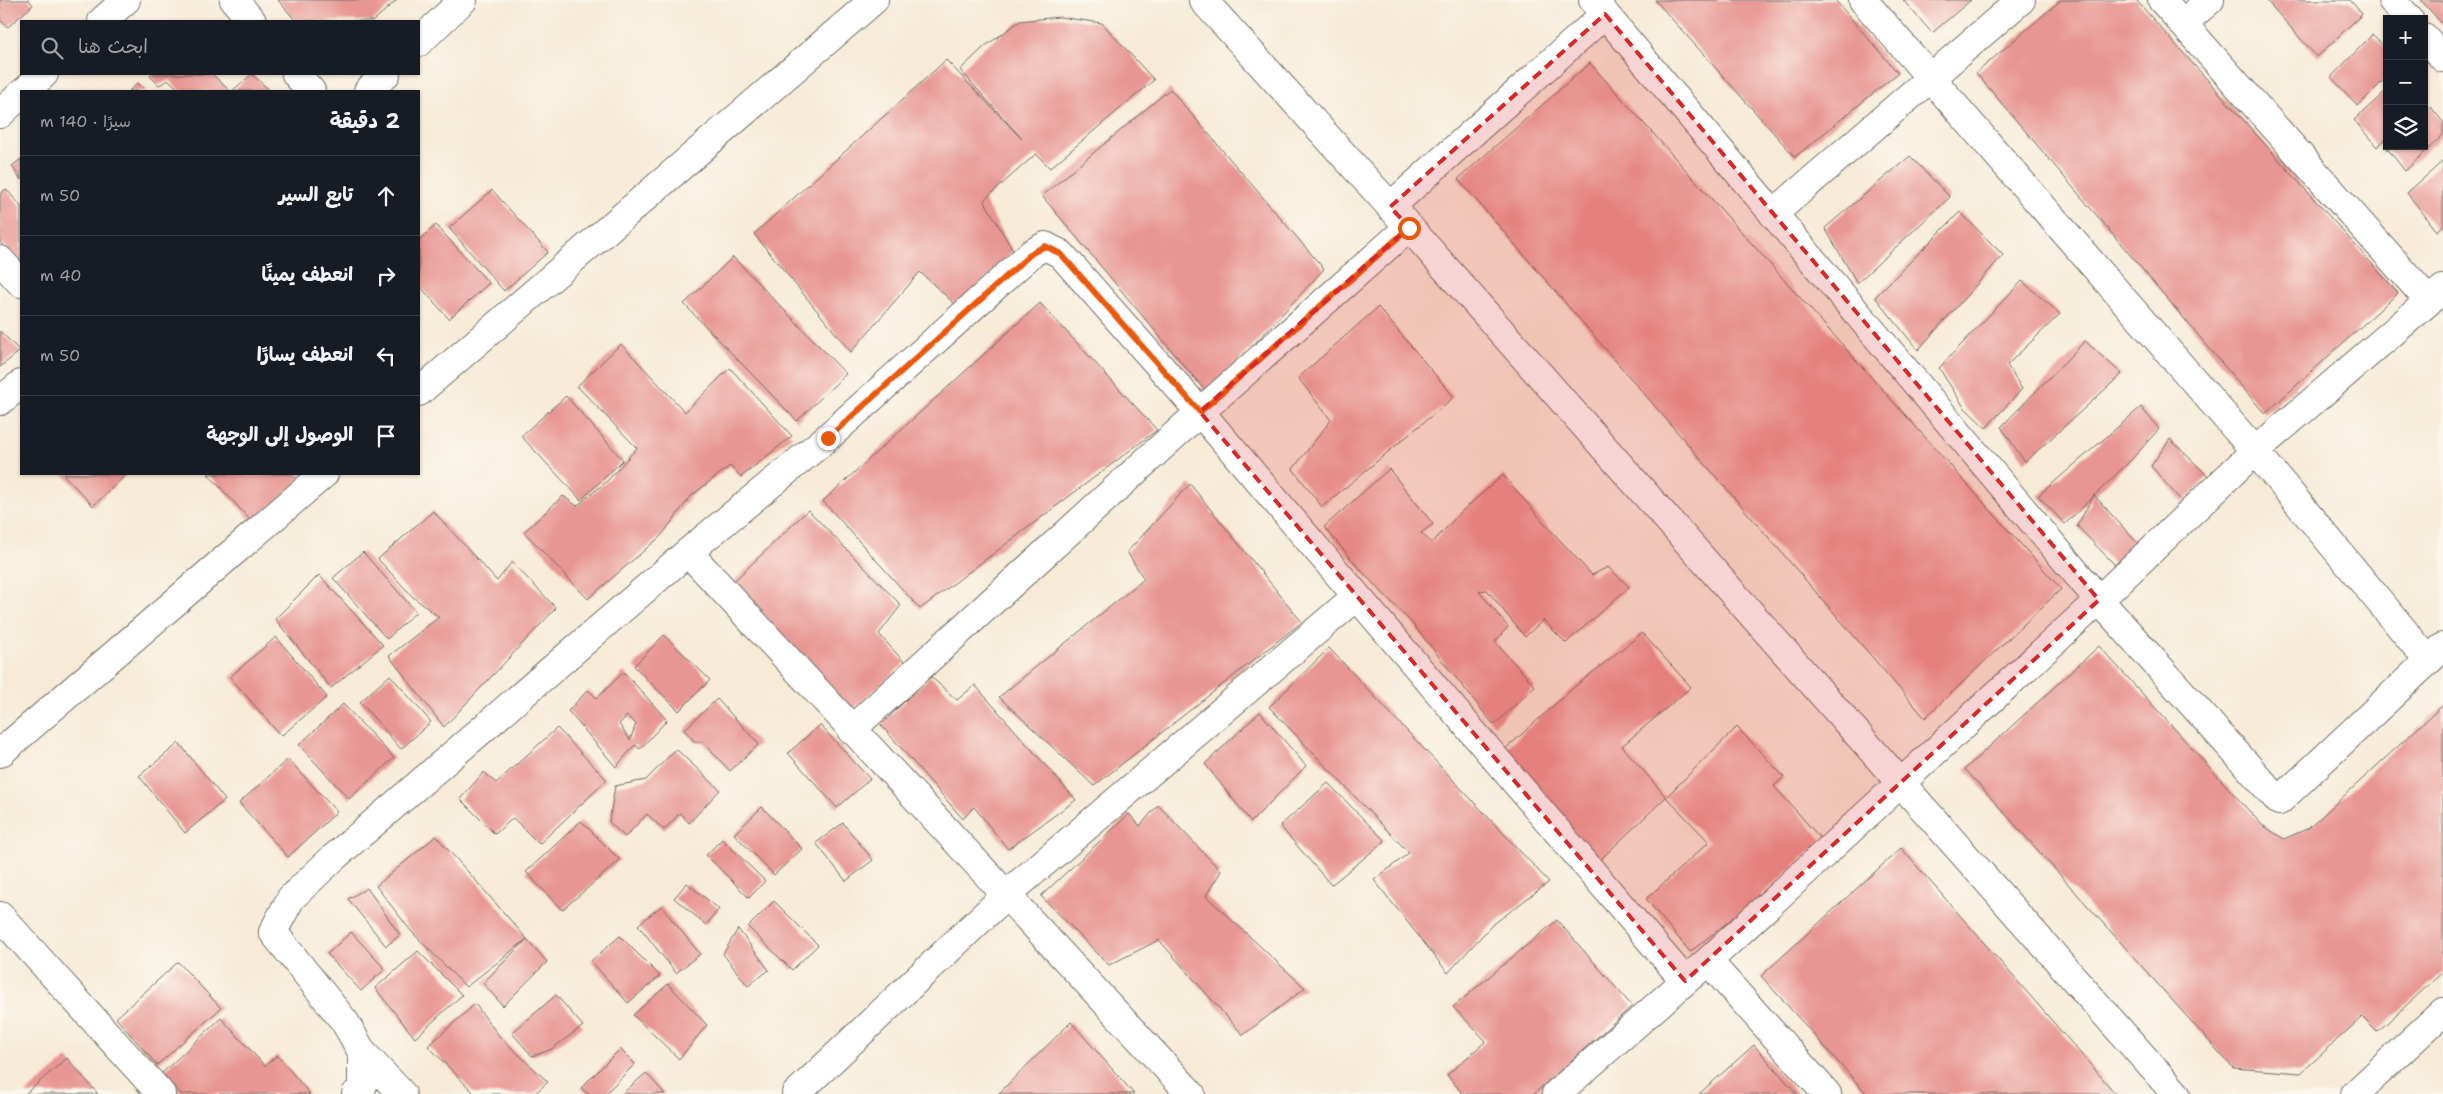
<!DOCTYPE html>
<html lang="ar">
<meta charset="utf-8">
<style>
body{margin:0;font-family:"Shantell Sans","Playpen Sans Arabic",sans-serif;background:#242831;color:#f1f3f6;direction:rtl}
.controls{position:absolute;right:15px;top:15px;display:grid;overflow:hidden;border-radius:0px;box-shadow:0 1px 4px #0004}
.controls button{width:45px;height:45px;display:grid;place-items:center;padding:0;border:0;border-bottom:1px solid #363941;background:#171b24;color:#f1f3f6;font:25px sans-serif}
.stop{position:absolute;width:15px;height:15px;margin:-11px;border:4px solid #ea580c;border-radius:50%;background:#fff}
.stop.end{background:#ea580c;border-color:#fff;box-shadow:0 1px 5px #0008}
.list{margin:0;padding:0;list-style:none}
h2{display:flex;justify-content:space-between;align-items:center;height:65px;margin:0;padding:0 20px;font-size:21px}
h2 small{font-size:16px;font-weight:400;color:#9ea1a6}
.list li{display:grid;grid-template-columns:32px 1fr auto;gap:15px;align-items:center;box-sizing:border-box;height:80px;padding:0 20px;border-top:1px solid #363941}
.list b{display:block;font-size:19px;white-space:nowrap}
.list em{font-size:16px;font-style:normal;color:#9ea1a6}
.icon{flex:none;width:28px;height:28px;fill:none;stroke:currentColor;stroke-width:2;stroke-linecap:round;stroke-linejoin:round}
.map{position:relative;flex:none;width:2443px;height:1094px;overflow:hidden;direction:ltr}
.search{position:absolute;background:#171b24;box-shadow:0 1px 4px #0004;left:20px;top:20px;width:400px;height:55px;display:flex;align-items:center;gap:12px;box-sizing:border-box;padding:0 18px;border-radius:0px;color:#9ea1a6;font-size:19px}
.panel{position:absolute;background:#171b24;box-shadow:0 1px 4px #0004;left:20px;top:90px;width:400px;height:385px;border-radius:0px;direction:rtl}
.map>svg:first-child{display:block}
.building{fill:#e89693;fill-rule:evenodd}
.lines{fill:none;stroke-linecap:round;stroke-linejoin:round}
.street-casing{stroke:#726e68;stroke-width:30}
.street{stroke:#fff;stroke-width:28}
.route{stroke:#ea580c;stroke-width:6}
.marked{fill:#d62828;fill-opacity:0.2;stroke:#d62828;stroke-width:4;stroke-dasharray:10 6;stroke-linejoin:round}
</style>
<div class="map">
<svg width="2443" height="1094" viewBox="0 0 2443 1094">
<rect width="100%" height="100%" fill="#fbf7ec"/>
<filter id="ink" filterUnits="userSpaceOnUse"><feTurbulence type="fractalNoise" baseFrequency=".02" numOctaves="2"/><feDisplacementMap in="SourceGraphic" scale="10" xChannelSelector="R" yChannelSelector="G"/><feConvolveMatrix kernelMatrix="1 2 1 2 8 2 1 2 1" color-interpolation-filters="sRGB"/></filter>
<filter id="wash" filterUnits="userSpaceOnUse"><feTurbulence type="fractalNoise" baseFrequency=".0096" numOctaves="4" result="noise"/><feDisplacementMap in="SourceGraphic" scale="20" xChannelSelector="R" yChannelSelector="G"/><feGaussianBlur stdDeviation="1.12" result="paint"/><feColorMatrix in="noise" values="0 0 0 0 0 0 0 0 0 0 0 0 0 0 0 0 0 1.4 0 .05"/><feComposite in="paint" operator="in"/></filter>
<g filter="url(#wash)">
<rect width="100%" height="100%" fill="#f7ebd8"/>
<g id="blocks">
<!-- building -->
<path class="building" d="M0,0H29L33,5L8,27L0,20Z
M278,0H397L373,21H296Z
M1655,0H1835L1898,73L1795,157Z
M1903,0H1971L1932,33Z
M2061,0H2136L2398,293L2265,414L1976,73Z
M2266,0H2350L2362,14L2317,57Z
M2421,0H2443V25Z
M1059,17L1102,23L1154,80L1050,168L1036,154L984,200L1013,251L958,307L920,272L851,352L754,234L946,60L1022,139L960,70L984,47L1020,21Z
M2372,35L2387,49V77L2358,106L2331,77Z
M1590,63L2061,589L1925,718L1458,179Z
M152,74H212L230,91H180L169,80L159,85L150,76Z
M252,74L270,91H232Z
M138,83L146,91H129Z
M1170,89L1324,269L1208,394L1042,196Z
M2387,90V138L2377,147L2354,120Z
M2430,106L2443,122V135L2405,171L2387,148L2424,146V112Z
M1910,156L1950,197L1857,283L1825,228Z
M21,159V180L12,166Z
M2443,161V226L2437,231L2407,193Z
M6,189L21,206V266L0,242V194Z
M492,190L548,252L504,291L449,228Z
M1960,212L2003,255L1918,350L1875,297Z
M436,225L489,283L449,319L419,285V240Z
M733,257L846,374L797,421L684,304Z
M2022,281L2060,314L2007,365L2022,389L1986,428L1964,407L1939,368Z
M1040,303L1157,430L920,609L823,501Z
M1378,307L1454,397L1322,507L1293,469L1331,420L1298,378Z
M0,331L20,351L0,367Z
M2085,341L2122,374L2025,462L2001,427Z
M621,344L685,412L730,368L792,436L741,477L730,466L691,496L662,535L588,599L524,532L563,496L577,506L608,480L637,448L577,386Z
M566,396L623,460L581,500L521,436Z
M2141,407L2159,429L2132,459L2065,524L2038,496Z
M2170,439L2208,476L2183,503L2151,466Z
M1389,469L1433,524L1421,533L1432,543L1462,511L1503,475L1546,525L1592,575L1608,567L1629,587L1566,643L1543,620L1525,637L1487,590L1479,591L1508,627L1495,642L1535,686L1494,725L1411,622L1367,577L1324,527Z
M63,474H127L93,506Z
M208,474H299L303,478L253,523Z
M1190,484L1302,622L1094,786L999,697L1144,579L1127,552Z
M2094,495L2140,546L2116,566L2077,526Z
M808,510L901,605L879,634L905,663L851,711L733,582Z
M433,511L497,581L512,562L556,608L444,727L389,656L439,617L413,597L378,559Z
M363,552L416,612L387,639L333,578Z
M319,575L383,645L331,688L275,619Z
M1642,633L1691,687L1622,746L1666,797L1599,861L1502,752L1573,688Z
M664,635L710,680L679,711L634,666Z
M276,637L327,697L281,736L230,677Z
M2099,646L2262,825L2284,839L2309,828L2443,705V972L2377,1032L2362,1017L2301,1073L2233,1068L1965,769Z
M1329,648L1549,882L1491,926L1448,973L1374,880L1409,853L1269,707Z
M624,672L667,720L640,749L635,745L616,767L568,711L588,690L597,698ZM627,716L636,724L630,740L619,724Z
M390,675L431,722L401,749L360,702Z
M930,676L957,700L975,685L1076,800L1008,849L974,807L963,819L881,725Z
M717,699L759,744L730,771L703,742H695L684,730Z
M343,704L394,758L349,799L299,745Z
M1260,712L1306,766L1251,822L1205,764Z
M820,725L870,779L837,808L788,753Z
M1737,727L1784,777L1774,786L1822,840L1757,899L1690,952L1646,899L1709,842L1666,797Z
M557,728L607,780L539,844L513,818L495,834L460,799L484,772L496,783Z
M179,743L225,800L185,833L139,776Z
M676,749L720,790L689,823L680,813L664,830L647,814L625,837L609,822L615,786L646,780Z
M288,759L337,812L288,857L239,803Z
M1328,783L1385,841L1331,885L1280,826Z
M1158,805L1221,871L1206,896L1305,988L1243,1035L1159,940L1109,965L1041,896L1129,814L1140,826Z
M762,807L802,849L774,875L734,834Z
M581,821L620,860L562,910L526,872Z
M843,823L873,860L846,881L816,843Z
M436,836L477,882L547,962L503,1006L483,983L527,939L466,987L411,931L376,886Z
M722,839L765,881L749,898L706,855Z
M1901,848L2116,1094H1867L1761,976Z
M687,883L719,909L706,925L674,898Z
M367,888L400,935L386,946L348,899Z
M774,901L818,945L792,970L748,927Z
M661,906L700,954L676,973L638,925Z
M1557,920L1632,1006L1534,1094H1463L1447,1075L1486,1041L1453,1007Z
M738,929L769,970L748,986L723,954Z
M351,932L385,969L361,991L327,954Z
M620,936L660,976L628,1003L591,961Z
M418,951L462,995L415,1038L375,988Z
M178,962L221,1008L157,1065L116,1018Z
M668,984L707,1025L679,1059L633,1015Z
M556,995L583,1026L550,1050L532,1056L512,1033Z
M475,1004L500,1037L548,1082L534,1094H475L428,1046Z
M221,1018L265,1066L277,1055L310,1094H181L162,1073Z
M1071,1022L1134,1094H998Z
M1754,1045L1797,1094H1699Z
M620,1049L635,1064L605,1094H588L581,1088Z
M67,1058L98,1094H25Z
M646,1073L665,1094H622Z"/>
</g>
</g>
<g filter="url(#ink)">
<use href="#blocks" fill-opacity="0" stroke="#726e68" stroke-width="1"/>
<g class="lines">
<!-- street casing -->
<g class="street-casing">
<path id="street" d="M234,0L252,21
M1203,0L1409,227L2176,1094
M1593,0L2099,600L2279,801L2443,647
M1863,0L2255,451L2428,660
M2162,0L2429,301
M2392,0L2409,19
M102,21L126,0
M2183,23L2210,0
M2424,37L2443,58
M419,42L463,0
M296,74L311,91
M25,91L44,74
M368,91L386,74
M0,114L21,94
M1390,207L1605,14
M1773,214L2021,0
M0,260L21,283
M419,392L874,0
M0,401L21,384
M688,552L1191,1094
M851,730L1200,412L1409,227
M0,753L324,474
M0,916L161,1094
M1708,961L1827,1094
M362,1052L402,1094
M356,1094L362,1088V1052L345,1022L273,932L291,898L332,859L688,552L828,437L1032,253L1045,246L1061,254L1200,412L1685,981
M796,1094L1006,895L1356,597
M1556,1094L1708,961L2099,600L2255,451L2443,289
M2355,1094L2443,1012"/>
</g>
<!-- street -->
<use href="#street" class="street"/>
</g>
</g>
<g class="lines" filter="url(#ink)">
<!-- route -->
<path class="route" d="M828,438L1032,253L1045,246L1061,254L1200,412L1409,228"/>
</g>
<!-- marked area -->
<path class="marked" d="M1605,14L2099,600L1685,981L1200,412L1409,227L1390,207Z"/>
</svg>
<div class="controls">
<button>+</button>
<button>−</button>
<button><svg class="icon" aria-label="layers" viewBox="0 0 24 24"><path d="M12 4l9 5-9 5-9-5zM3 14l9 5 9-5"/></svg></button>
</div>
<div class="stop" style="left:1409px;top:228px"></div>
<div class="stop end" style="left:828px;top:438px"></div>
<div class="search"><svg class="icon" aria-label="search" viewBox="0 0 24 24"><circle cx="10" cy="10" r="6"/><path d="M15 15l6 6"/></svg>ابحث هنا</div>
<section class="panel">
<h2>2 دقيقة<small>سيرًا · 140 m</small></h2>
<ul class="list">
<li><svg class="icon" aria-label="ahead" viewBox="0 0 24 24"><path d="M12 20V5M6 11l6-6 6 6"/></svg><div><b>تابع السير</b></div><em>50 m</em></li>
<li><svg class="icon" aria-label="right" viewBox="0 0 24 24"><path d="M7 20v-9h11M14 6l5 5-5 5"/></svg><div><b>انعطف يمينًا</b></div><em>40 m</em></li>
<li><svg class="icon" aria-label="left" viewBox="0 0 24 24"><path d="M17 20v-9H6M10 6l-5 5 5 5"/></svg><div><b>انعطف يسارًا</b></div><em>50 m</em></li>
<li><svg class="icon" aria-label="arrive" viewBox="0 0 24 24"><path d="M6 21V4h12l-3 4 3 4H6"/></svg><div><b>الوصول إلى الوجهة</b></div></li>
</ul>
</section>
</div>
